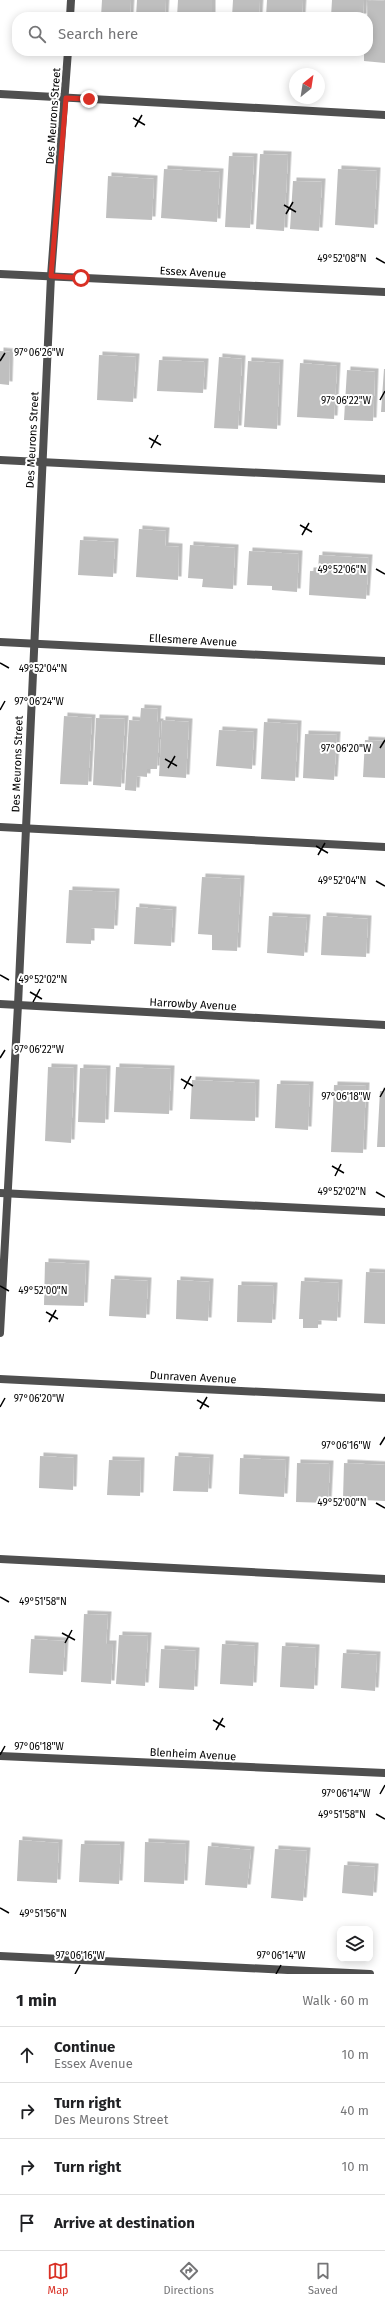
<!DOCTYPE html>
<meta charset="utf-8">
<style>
body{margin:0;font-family:"Fira Sans",sans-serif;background:#f6f6f6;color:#202124}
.controls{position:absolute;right:12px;bottom:12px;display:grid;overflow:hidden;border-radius:8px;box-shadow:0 2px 10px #0003}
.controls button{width:36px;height:36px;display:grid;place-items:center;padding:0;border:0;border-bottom:1px solid #e0e0e0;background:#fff;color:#202124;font:20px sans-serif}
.compass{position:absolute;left:289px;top:68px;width:36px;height:36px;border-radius:50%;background:#fff;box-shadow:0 2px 10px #0003;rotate:30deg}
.stop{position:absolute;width:12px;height:12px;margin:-9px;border:3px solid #d93025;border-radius:50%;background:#fff}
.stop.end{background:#d93025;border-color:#fff;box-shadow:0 1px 4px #0008}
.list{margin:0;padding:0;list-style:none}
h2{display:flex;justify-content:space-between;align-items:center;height:52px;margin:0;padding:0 16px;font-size:17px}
h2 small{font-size:13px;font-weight:400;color:#757577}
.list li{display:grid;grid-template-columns:26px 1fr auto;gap:12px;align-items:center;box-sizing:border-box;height:56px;padding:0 16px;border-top:1px solid #e0e0e0}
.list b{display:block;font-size:15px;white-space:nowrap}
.list p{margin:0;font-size:13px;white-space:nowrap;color:#757577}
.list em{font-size:13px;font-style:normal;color:#757577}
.icon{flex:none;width:22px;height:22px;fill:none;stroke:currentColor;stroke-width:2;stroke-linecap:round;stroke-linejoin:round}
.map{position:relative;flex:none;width:385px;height:1974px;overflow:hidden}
.search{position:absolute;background:#fff;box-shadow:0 2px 10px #0003;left:12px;right:12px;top:12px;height:44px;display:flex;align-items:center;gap:10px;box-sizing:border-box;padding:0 14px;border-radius:16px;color:#757577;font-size:15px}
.sheet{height:276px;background:#fff}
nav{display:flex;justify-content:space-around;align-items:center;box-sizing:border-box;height:56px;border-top:1px solid #e0e0e0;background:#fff;font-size:11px;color:#757577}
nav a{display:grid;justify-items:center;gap:2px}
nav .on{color:#d93025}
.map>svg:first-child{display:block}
.building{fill:#bfbfbf;filter:url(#shadow)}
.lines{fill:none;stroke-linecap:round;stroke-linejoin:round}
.service{stroke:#4f4f4f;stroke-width:8}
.minor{stroke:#4f4f4f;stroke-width:8}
.tertiary{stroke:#4f4f4f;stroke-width:8}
.route{stroke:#d93025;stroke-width:5}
.ticks{fill:none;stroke:#000;stroke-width:1.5}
.labels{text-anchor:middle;stroke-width:4;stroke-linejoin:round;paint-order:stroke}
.street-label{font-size:11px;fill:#000;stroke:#fff}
.ticks-label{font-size:10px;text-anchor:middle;fill:#000;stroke:#fff;stroke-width:4;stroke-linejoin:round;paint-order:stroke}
</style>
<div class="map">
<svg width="385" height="1974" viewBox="0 0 385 1974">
<defs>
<filter id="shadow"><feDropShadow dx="3.5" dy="-3.5" stdDeviation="0" flood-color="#0004"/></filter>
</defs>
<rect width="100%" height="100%" fill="#fff"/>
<!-- building -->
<path class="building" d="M102,0H131L130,17H101Z
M137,0H166L165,17H136Z
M178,0H212V17H177Z
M233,0H260L259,17H232Z
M267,0H303L302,17H266Z
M332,0H364L363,17H331Z
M367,0L385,1V63L364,61V51H368Z
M260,154L288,155L284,231L256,229Z
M229,156L254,157L250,228L225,227Z
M164,169L220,172L217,222L161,218Z
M338,169L377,171L374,228L335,225Z
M108,176L154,179L152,220L106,218Z
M293,181L322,182L319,231L290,229Z
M0,351L10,352L9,385L0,384Z
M99,355L136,357L133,402L97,400Z
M219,357L242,359L238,429L214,428Z
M159,360L205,362L203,393L157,391Z
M248,361L280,363L277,429L244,427Z
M300,363L337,366L334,419L297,417Z
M384,369H385V412H381Z
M347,370L375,372L373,421L344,420Z
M139,529L166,531L165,546L179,547L178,580L136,577Z
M80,540L115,542L113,577L78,575Z
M190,545L235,548L233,589L202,587L203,579L188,578Z
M249,551L299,554L297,592L272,590V586L247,585Z
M319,555L369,558L366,599L309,595L310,571H318Z
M141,708L158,709L157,722H160L157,769H147V777L137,776L136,791L125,790L129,720L140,721Z
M64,716L92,718L88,785L60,784Z
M96,718L125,719L121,787L93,785Z
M162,720L189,722L186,778L159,776Z
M264,722L298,724L295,781L261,779Z
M219,730L254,732L252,769L216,766Z
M305,734L337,735L334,780L303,778Z
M365,740L385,741V778L363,777Z
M202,877L241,879L237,951L212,950V935L198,934Z
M69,890L116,892L114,929L91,928V944L66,943Z
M136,907L173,910L171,946L134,944Z
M269,916L307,918L304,956L267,953Z
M323,916L368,919L366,957L321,955Z
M48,1067L74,1068L71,1143L45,1141Z
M116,1067L171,1069L169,1114L114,1112Z
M80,1068L107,1069L105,1123L78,1122Z
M192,1080L256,1083L255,1121L190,1119Z
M277,1084L310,1085L308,1130L275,1128Z
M334,1085L366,1086L363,1153L331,1152Z
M380,1091H385V1147H377Z
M45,1262L86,1264L84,1306L44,1305Z
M366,1272L385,1273V1324L364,1323Z
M111,1279L148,1281L146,1318L109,1316Z
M177,1280L210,1282L208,1321L176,1319Z
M301,1281L339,1283L337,1321L318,1320V1328H303V1319H299Z
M238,1285L274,1286L272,1323L237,1322Z
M40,1456L74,1458L73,1490L39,1488Z
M175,1456L210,1458L208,1492L173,1491Z
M240,1458L286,1460L284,1497L239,1494Z
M109,1460L141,1461L140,1496L107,1495Z
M297,1463L330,1464L328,1503L296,1502Z
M344,1463L385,1465V1501L343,1499Z
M84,1614L108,1615L106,1644H113L111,1684L81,1682Z
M119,1635L148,1636L145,1686L116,1684Z
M31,1639L65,1641L63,1675L29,1673Z
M222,1644L255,1646L253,1686L220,1684Z
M282,1646L316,1648L314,1689L280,1687Z
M161,1649L196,1651L194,1690L159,1688Z
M343,1653L377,1655L375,1691L341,1688Z
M19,1840L59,1843L57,1883L17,1881Z
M145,1842L186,1844L184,1884L144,1882Z
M81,1844L121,1845L119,1884L79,1882Z
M208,1846L251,1850L247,1888L205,1885Z
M275,1849L307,1851L303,1901L271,1898Z
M344,1865L375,1867L373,1896L342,1893Z"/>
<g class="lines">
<!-- service -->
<path class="service" d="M0,94L385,115
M0,460L385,479
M0,827L385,847
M0,1193L385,1212
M0,1559L385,1579
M0,1956L370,1974"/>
<!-- minor -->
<path class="minor" d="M0,274L385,292
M0,642L385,661
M0,1004L385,1025
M0,1379L385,1398
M0,1756L385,1773"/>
<!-- tertiary -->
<path class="tertiary" d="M70,17L71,0
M0,1333L18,1005L51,276L68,51"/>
</g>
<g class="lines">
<!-- route -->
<path class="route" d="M81,278L51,276L66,98L89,99"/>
</g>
<!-- ticks -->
<path class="ticks" d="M133,118L145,125M135,127L142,115M284,205L296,212M286,214L293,202M376,258L385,263M0,361L5,353M380,400L385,391M149,438L161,445M151,448L158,435M300,525L312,532M302,535L309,523M376,569L385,574M0,663L9,668M0,710L5,701M380,748L385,740M165,759L177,766M168,768L175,756M316,846L328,853M318,855L325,843M376,881L385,886M0,975L9,980M30,992L42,999M33,1002L40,989M0,1058L5,1050M181,1079L193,1086M184,1089L191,1076M380,1097L385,1088M332,1166L344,1173M335,1176L341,1164M376,1192L385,1197M0,1286L9,1291M46,1312L58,1319M49,1322L56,1310M197,1400L209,1407M0,1407L5,1398M200,1409L207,1397M380,1445L385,1437M376,1503L385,1508M0,1597L9,1602M62,1633L75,1640M65,1643L72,1630M213,1720L225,1727M216,1730L223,1718M0,1755L5,1746M380,1794L385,1785M376,1814L385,1819M0,1908L9,1913M75,1974L80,1965M276,1974L281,1965"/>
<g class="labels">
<!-- street labels -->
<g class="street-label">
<text transform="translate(53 116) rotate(-86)" y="4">Des Meurons Street</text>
<text transform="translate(193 272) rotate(3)" y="4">Essex Avenue</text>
<text transform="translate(32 440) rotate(-87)" y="4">Des Meurons Street</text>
<text transform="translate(193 640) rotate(3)" y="4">Ellesmere Avenue</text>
<text transform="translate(17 764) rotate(-88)" y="4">Des Meurons Street</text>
<text transform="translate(193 1004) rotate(3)" y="4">Harrowby Avenue</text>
<text transform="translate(193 1377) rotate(3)" y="4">Dunraven Avenue</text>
<text transform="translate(193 1754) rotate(3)" y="4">Blenheim Avenue</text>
</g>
</g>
<g class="ticks-label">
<text x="342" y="262">49°52'08"N</text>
<text x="39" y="356">97°06'26"W</text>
<text x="346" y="404">97°06'22"W</text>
<text x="342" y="573">49°52'06"N</text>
<text x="43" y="672">49°52'04"N</text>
<text x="39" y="705">97°06'24"W</text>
<text x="346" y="752">97°06'20"W</text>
<text x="342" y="884">49°52'04"N</text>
<text x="43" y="983">49°52'02"N</text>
<text x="39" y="1053">97°06'22"W</text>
<text x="346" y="1100">97°06'18"W</text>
<text x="342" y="1195">49°52'02"N</text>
<text x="43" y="1294">49°52'00"N</text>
<text x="39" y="1402">97°06'20"W</text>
<text x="346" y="1449">97°06'16"W</text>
<text x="342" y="1506">49°52'00"N</text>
<text x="43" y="1605">49°51'58"N</text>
<text x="39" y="1750">97°06'18"W</text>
<text x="346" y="1797">97°06'14"W</text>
<text x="342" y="1818">49°51'58"N</text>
<text x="43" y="1917">49°51'56"N</text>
<text x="80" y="1959">97°06'16"W</text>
<text x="281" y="1959">97°06'14"W</text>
</g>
</svg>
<div class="controls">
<button><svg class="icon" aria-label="layers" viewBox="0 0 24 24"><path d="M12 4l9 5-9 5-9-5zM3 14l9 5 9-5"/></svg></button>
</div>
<svg class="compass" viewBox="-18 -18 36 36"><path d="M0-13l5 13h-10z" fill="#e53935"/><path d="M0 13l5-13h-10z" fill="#757577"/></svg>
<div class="stop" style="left:81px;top:278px"></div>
<div class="stop end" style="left:89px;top:99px"></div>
<div class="search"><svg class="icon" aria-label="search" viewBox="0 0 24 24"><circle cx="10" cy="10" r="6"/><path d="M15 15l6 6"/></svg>Search here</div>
</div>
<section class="sheet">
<h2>1 min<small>Walk · 60 m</small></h2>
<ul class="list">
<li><svg class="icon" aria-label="ahead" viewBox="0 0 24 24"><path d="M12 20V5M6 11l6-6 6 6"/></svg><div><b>Continue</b><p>Essex Avenue</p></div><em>10 m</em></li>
<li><svg class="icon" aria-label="right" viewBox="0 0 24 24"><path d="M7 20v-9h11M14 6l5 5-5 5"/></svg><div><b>Turn right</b><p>Des Meurons Street</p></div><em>40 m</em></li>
<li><svg class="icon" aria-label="right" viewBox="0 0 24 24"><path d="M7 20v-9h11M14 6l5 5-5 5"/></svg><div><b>Turn right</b></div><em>10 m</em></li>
<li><svg class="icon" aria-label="arrive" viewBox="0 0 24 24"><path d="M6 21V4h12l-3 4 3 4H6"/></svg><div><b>Arrive at destination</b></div></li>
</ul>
</section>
<nav>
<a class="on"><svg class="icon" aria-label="map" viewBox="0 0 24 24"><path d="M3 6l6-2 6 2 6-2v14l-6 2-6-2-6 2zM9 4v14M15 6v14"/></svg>Map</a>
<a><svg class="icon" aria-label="directions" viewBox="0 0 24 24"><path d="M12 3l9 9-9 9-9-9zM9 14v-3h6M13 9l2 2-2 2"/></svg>Directions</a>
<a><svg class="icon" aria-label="saved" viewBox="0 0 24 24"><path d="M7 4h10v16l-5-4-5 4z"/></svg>Saved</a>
</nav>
